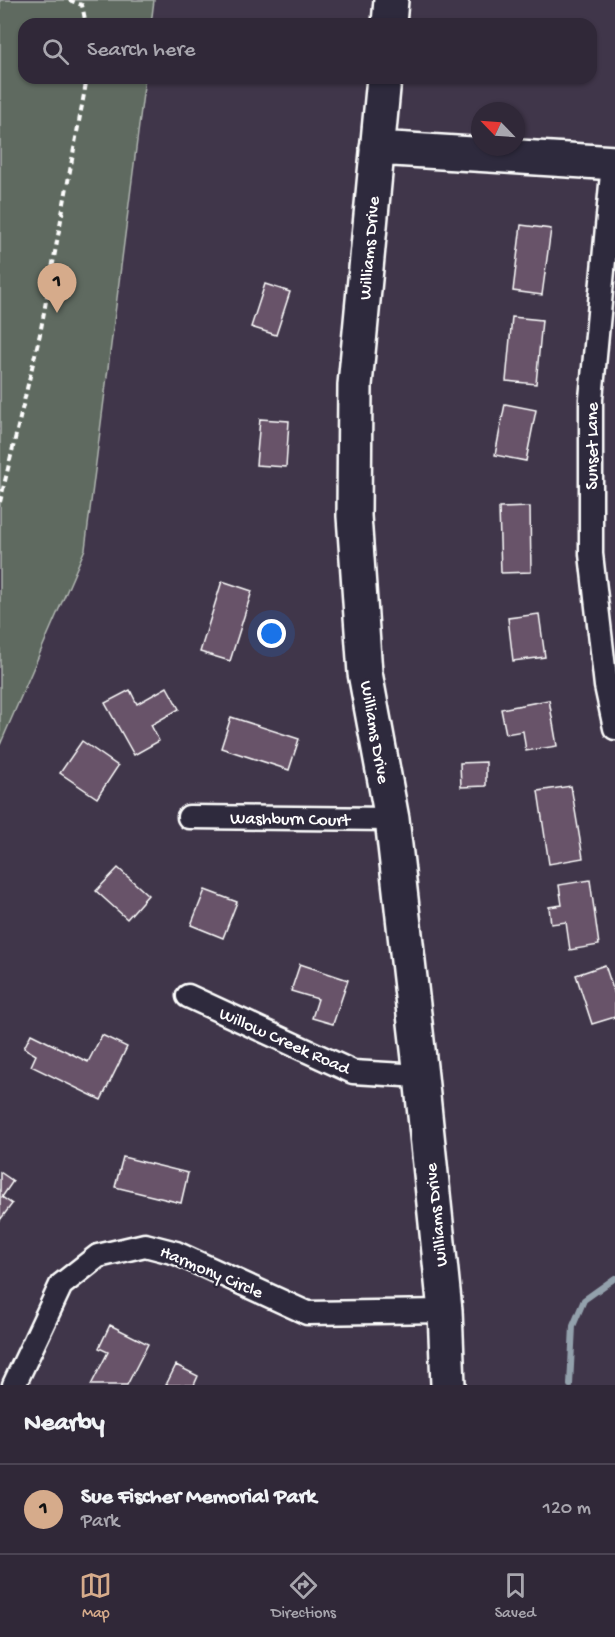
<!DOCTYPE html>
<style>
body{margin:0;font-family:"Gochi Hand",sans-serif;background:#3c3443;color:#f1f3f6}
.compass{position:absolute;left:471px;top:102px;width:54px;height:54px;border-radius:50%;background:#302838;box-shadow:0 2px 4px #0004;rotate:295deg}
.you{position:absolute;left:272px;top:634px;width:21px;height:21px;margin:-15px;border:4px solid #fff;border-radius:50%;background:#1a73e8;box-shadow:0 0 0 9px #1a73e833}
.badge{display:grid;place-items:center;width:39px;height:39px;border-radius:50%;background:#d6ab8b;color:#111;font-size:20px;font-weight:700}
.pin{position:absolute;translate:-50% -50px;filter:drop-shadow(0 2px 3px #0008)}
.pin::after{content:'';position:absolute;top:32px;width:21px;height:18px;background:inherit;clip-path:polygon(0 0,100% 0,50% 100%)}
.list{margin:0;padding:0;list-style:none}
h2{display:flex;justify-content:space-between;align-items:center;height:78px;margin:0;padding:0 24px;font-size:26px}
h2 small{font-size:20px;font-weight:400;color:#a8a6ae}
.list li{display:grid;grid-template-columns:39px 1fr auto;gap:18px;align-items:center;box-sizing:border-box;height:90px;padding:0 24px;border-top:2px solid #4b4453}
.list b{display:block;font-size:22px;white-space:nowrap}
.list p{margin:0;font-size:20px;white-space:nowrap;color:#a8a6ae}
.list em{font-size:20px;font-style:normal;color:#a8a6ae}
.icon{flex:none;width:33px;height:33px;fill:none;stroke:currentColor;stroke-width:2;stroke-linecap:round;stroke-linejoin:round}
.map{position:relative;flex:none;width:615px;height:1385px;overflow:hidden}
.search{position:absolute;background:#302838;box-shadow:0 2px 4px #0004;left:18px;right:18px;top:18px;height:66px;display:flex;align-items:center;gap:15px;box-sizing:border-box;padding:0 21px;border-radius:18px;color:#a8a6ae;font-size:22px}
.sheet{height:168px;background:#302838}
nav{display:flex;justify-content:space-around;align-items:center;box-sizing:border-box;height:84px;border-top:2px solid #4b4453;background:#302838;font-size:16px;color:#a8a6ae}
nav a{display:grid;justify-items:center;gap:3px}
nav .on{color:#d6ab8b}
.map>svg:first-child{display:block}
.green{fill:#5f6b60;stroke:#afb5b0;stroke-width:1.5}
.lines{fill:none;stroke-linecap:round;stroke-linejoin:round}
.stream{stroke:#93a1ac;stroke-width:6}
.building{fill:#685369;stroke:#fff;stroke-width:1.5}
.street-casing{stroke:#fff;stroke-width:27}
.secondary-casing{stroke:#fff;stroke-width:38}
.path{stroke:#fff;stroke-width:4;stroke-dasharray:6 4.5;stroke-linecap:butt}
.street{stroke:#2f2a3d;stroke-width:22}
.secondary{stroke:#2f2a3d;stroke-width:33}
.labels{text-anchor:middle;stroke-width:5;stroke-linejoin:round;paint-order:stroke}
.street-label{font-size:18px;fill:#fff;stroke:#2f2a3d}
</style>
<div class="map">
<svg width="615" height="1385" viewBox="0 0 615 1385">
<rect width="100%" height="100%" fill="#40364a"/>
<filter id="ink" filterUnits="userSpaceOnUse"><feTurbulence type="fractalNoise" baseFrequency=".0167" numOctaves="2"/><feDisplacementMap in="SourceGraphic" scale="12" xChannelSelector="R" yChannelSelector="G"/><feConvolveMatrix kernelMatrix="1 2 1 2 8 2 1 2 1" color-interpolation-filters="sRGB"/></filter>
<g filter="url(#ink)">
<!-- green -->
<path class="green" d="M0,0H154L151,24H24V78H145L85,549L0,745Z"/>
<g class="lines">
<!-- stream -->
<path class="stream" d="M570,1385L573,1326L584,1300L615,1278"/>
</g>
<!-- building -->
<path class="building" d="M521,225L551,229L542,295L513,291Z
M265,284L290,292L276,335L251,327Z
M512,317L542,320L536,384L506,381Z
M505,404L536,410L526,461L495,455Z
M260,419L289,421L286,467L256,465Z
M530,507L531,572L501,573L499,508Z
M222,581L252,591L230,661L200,652Z
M539,614L545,657L513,661L508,618Z
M167,687L179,709L151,725L159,741L134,755L105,703L130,690L137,704Z
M549,700L557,746L526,751L523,731L506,734L501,709Z
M231,717L299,739L289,770L221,748Z
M82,741L118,766L97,798L60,773Z
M486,762V786L461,787L460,763Z
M571,786L583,858L549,864L538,791Z
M118,868L148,895L127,919L96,891Z
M590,880L599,945L570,950L566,922L551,924L549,907L562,905L559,885Z
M205,890L237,902L223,938L191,925Z
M300,964L348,980L333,1024L312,1018L318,999L291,991Z
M605,965L615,995V1017L592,1024L576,975Z
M31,1034L88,1062L102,1035L127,1047L101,1100L31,1066L36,1055L24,1048Z
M123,1157L188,1173L181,1203L115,1187Z
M0,1172L13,1181L2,1197L12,1204L0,1220Z
M110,1325L148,1344L127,1385H91L108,1352L99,1348Z
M176,1365L198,1376L194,1385H166Z"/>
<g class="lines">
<!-- street casing -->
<g class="street-casing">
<path id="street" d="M613,163L591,399V554L606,686L615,728
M189,817L392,819
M188,996L353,1072L421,1076
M14,1385L61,1285L98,1256L145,1245L176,1253L307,1313L445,1311"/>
</g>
<!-- secondary casing -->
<g class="secondary-casing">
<path id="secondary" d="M389,24L391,0
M384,78L355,385L354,516L365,673L392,819L421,1076L445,1311L448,1385
M377,148L615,163"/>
</g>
<!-- path -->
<path class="path" d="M69,0L82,5L86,24
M0,502L40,334L87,78"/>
<!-- street -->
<use href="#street" class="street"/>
<!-- secondary -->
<use href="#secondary" class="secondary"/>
</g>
</g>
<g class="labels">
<!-- street labels -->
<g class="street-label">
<text transform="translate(368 248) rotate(-85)" y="6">Williams Drive</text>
<text transform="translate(591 446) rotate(-90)" y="6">Sunset Lane</text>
<text transform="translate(376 732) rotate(80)" y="6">Williams Drive</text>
<text transform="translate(290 818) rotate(1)" y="6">Washburn Court</text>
<text transform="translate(285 1040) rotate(24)" y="6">Willow Creek Road</text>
<text transform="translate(435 1215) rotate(-96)" y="6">Williams Drive</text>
<text transform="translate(212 1271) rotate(23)" y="6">Harmony Circle</text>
</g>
</g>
</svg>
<svg class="compass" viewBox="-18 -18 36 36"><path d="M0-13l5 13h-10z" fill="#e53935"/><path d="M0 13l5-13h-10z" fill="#a8a6ae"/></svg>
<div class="you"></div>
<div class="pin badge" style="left:57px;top:313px">1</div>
<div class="search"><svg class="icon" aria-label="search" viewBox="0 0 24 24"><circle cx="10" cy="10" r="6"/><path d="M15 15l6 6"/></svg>Search here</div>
</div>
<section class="sheet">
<h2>Nearby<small></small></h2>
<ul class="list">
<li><span class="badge">1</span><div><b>Sue Fischer Memorial Park</b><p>Park</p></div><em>120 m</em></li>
</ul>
</section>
<nav>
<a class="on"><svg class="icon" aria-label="map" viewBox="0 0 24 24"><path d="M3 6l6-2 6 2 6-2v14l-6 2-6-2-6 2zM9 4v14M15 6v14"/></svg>Map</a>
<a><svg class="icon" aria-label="directions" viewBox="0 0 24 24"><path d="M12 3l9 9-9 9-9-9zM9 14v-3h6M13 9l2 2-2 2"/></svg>Directions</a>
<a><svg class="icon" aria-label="saved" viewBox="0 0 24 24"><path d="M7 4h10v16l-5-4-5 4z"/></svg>Saved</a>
</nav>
